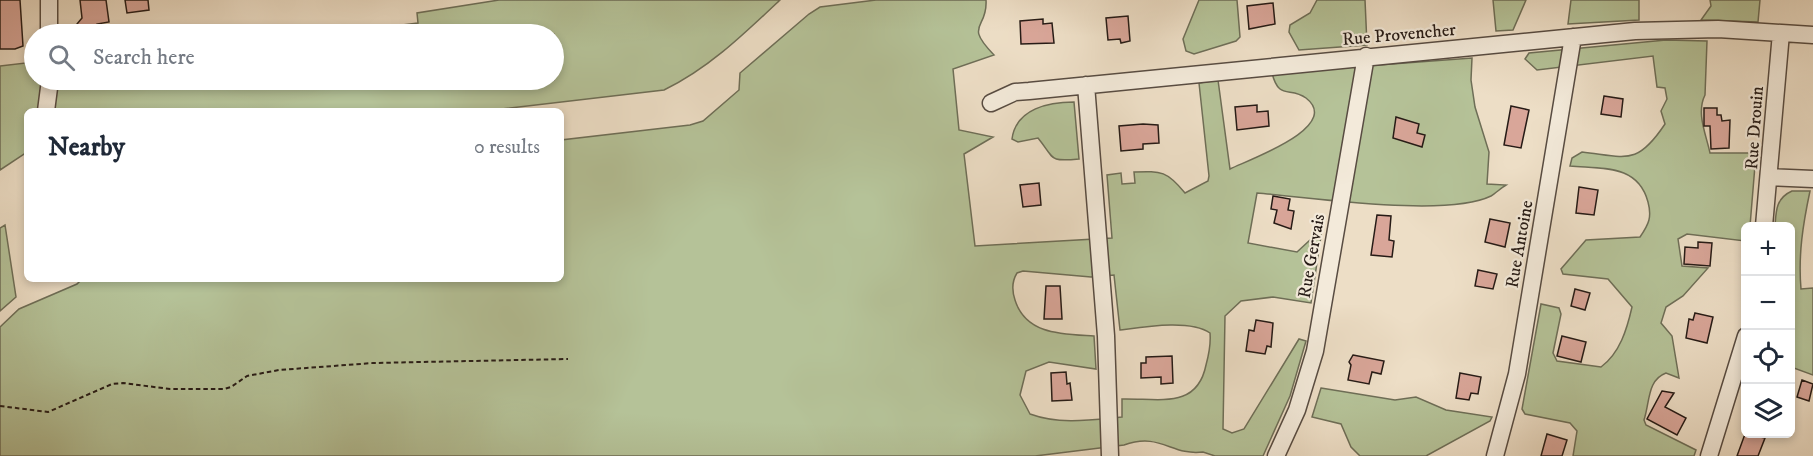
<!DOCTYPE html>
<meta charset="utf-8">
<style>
body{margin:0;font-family:"IM FELL DW Pica",serif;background:#f6f6f7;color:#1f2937}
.controls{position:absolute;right:18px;bottom:18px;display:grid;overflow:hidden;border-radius:9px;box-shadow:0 3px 9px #0003}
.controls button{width:54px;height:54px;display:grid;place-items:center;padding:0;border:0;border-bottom:2px solid #e0e1e3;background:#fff;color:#1f2937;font:30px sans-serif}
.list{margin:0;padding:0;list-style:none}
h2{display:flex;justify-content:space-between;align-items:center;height:78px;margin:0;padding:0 24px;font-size:26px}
h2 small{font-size:20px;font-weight:400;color:#747a83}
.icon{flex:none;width:33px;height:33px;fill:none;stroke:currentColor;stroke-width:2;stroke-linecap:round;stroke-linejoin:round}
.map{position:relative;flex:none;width:1813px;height:456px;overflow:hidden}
.search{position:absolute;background:#fff;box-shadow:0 3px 9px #0003;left:24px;top:24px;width:540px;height:66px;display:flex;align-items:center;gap:15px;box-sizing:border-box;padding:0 21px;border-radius:33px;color:#747a83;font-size:22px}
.panel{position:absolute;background:#fff;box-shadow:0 3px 9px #0003;left:24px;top:108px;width:540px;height:174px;border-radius:9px}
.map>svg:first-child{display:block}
.green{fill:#b5c298;stroke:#6e6e57;stroke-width:1.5;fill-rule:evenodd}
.building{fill:#d9a699;stroke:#261b16;stroke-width:1.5}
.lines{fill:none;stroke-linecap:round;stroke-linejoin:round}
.minor-casing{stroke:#584c42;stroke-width:19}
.path{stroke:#261b16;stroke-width:2;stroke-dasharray:4.5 3;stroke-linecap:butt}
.minor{stroke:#f3eada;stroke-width:16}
.labels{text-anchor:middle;stroke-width:4.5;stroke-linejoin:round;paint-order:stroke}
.street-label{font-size:18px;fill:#261b16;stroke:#f3eada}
</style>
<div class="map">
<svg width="1813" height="456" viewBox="0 0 1813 456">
<rect width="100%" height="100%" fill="#eddec6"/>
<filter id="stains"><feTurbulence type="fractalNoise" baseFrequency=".00333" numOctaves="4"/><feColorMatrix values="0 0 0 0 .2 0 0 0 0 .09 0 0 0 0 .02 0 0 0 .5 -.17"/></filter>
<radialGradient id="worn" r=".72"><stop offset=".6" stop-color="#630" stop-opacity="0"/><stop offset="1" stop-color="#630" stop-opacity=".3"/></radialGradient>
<!-- green -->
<path class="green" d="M499,0H780C744,34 708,69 664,90L484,111H27V152L0,170V66L34,62V80H554V34H330L418,23L417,13Z
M876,0H986C988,30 963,23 994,55L953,69L959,130L993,137L964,154L975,246L1112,238L1107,175L1121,173L1122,184L1135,183L1134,172C1162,171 1167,171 1185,193L1208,181L1209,176L1199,83L1218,80L1230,169C1248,160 1343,127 1306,98C1290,86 1279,101 1272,73L1472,58L1471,80L1475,107L1489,152L1487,184L1506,185C1501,188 1496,193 1491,196C1446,218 1310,197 1257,193L1248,243L1297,252L1322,229L1311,303L1273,297L1241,301L1225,316L1223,429L1232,433L1244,429L1299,339L1306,341L1290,396L1263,456H1215L1203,452C1171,456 1161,432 1124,445L1035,456H0V327L19,309L77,284L82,279H561V140L690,125L703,121L739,90L740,73L809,14L820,7ZM1023,271L1091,277L1114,275L1120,330C1143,327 1190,319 1210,333C1211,344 1209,354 1206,365C1197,410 1158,398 1122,399V417C1091,420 1060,425 1030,414L1020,395L1026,371L1049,362L1096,369L1094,336C1063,334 1026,335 1015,300C1012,291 1012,281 1017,273Z
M1199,0H1237L1240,37L1236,41L1194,54L1186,51L1183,39Z
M1317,0H1365L1367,45L1299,50L1289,32L1290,25L1310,13Z
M1493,0H1526L1513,30L1496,31Z
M1571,0H1639V20L1568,24Z
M1710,0H1760L1758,22L1701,20L1711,6Z
M1666,40L1707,41L1705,95C1696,113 1706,134 1710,153H1756L1750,226H1746L1745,241L1687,234L1678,239L1682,266L1708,268L1683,296L1666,307L1661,323L1672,336L1679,378L1666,373C1647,380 1650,402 1644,420L1646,425L1696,450L1694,456H1573L1577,431L1570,423L1525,414L1522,409L1541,304L1559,308L1561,314L1553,353L1557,361L1601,367C1620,353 1627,329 1632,307L1608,279L1563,274L1561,269L1586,240L1640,237C1649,224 1652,217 1648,202C1638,164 1602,169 1570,166L1572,158L1582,152C1627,157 1637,166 1665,124L1661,111L1667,99L1665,88L1657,87L1653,56L1537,70L1525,59L1529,53Z
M1074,102L1079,159C1048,162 1055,159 1038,138L1018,142L1012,139C1016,108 1050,102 1074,102Z
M1792,191H1810C1803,224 1798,255 1801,289L1813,288V375L1791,367L1790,226H1775C1776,211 1776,198 1792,191Z
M5,225L16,297L0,311V228Z
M1321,388L1395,400L1416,397L1446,410L1492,417L1490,421L1426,456H1360L1351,447L1341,424L1312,417Z"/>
<!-- building -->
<path class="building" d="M0,0H20L23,46L15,49H0Z
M80,0H106L109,22L97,24L98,30H93V34H78L77,24L82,18Z
M125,0H148L149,10L127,13Z
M1273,3L1275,24L1249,29L1247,6Z
M1128,16L1130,41L1121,43L1120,39L1108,40L1106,18Z
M1043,19V24L1052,23L1054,43L1021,44L1020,21Z
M1604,96L1623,99L1621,117L1601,114Z
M1257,105V112L1268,111L1269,126L1237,130L1235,107Z
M1511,106L1529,110L1521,148L1504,145Z
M1704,108H1717V115H1721L1722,121L1730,120L1729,148L1711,149L1710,126H1704Z
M1396,117L1419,124L1417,133L1425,135L1422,147L1393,138Z
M1143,124L1158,125L1159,143L1143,144V149L1121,151L1119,126Z
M1039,183L1041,205L1023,207L1020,185Z
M1579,187L1598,190L1594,215L1576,213Z
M1273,196L1290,199L1288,210L1294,211L1291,229L1274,223L1277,210L1271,209Z
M1377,215L1391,216L1389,240L1394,241L1392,257L1371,255Z
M1490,219L1510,223L1505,247L1485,242Z
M1698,242L1712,243L1710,266L1684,264L1685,247L1698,248Z
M1478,270L1497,274L1493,289L1475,286Z
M1046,286H1060L1062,319H1044Z
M1575,289L1590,293L1585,310L1571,306Z
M1695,313L1713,317L1707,343L1686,338L1689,319L1693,320Z
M1256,320L1273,323L1271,347L1267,346L1265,354L1246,351L1249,330L1254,331Z
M1562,336L1586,342L1581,362L1557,356Z
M1353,355L1384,361L1381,374L1372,372L1369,384L1348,380L1351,365L1349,362Z
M1172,356L1173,383L1161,384V377L1141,378V363H1146V357Z
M1066,372L1067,384L1070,383L1072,400L1052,401L1051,373Z
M1460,373L1481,377L1478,394L1471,393L1469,400L1456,398Z
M1802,380L1813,384L1809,401L1797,397Z
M1662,391L1674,393L1665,407L1686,418L1677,435L1647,419Z
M1547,434L1567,440L1562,456H1541Z
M1745,434L1765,438L1758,456H1737Z"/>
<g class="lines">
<!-- minor casing -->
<g class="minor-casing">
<path id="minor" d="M49,34V0
M1086,85L1106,336L1110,456
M991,103L1015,92L1029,91L1635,31L1718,29L1813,35
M46,111L50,80
M1769,177L1813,179
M1764,226L1781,33
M1276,456L1297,410L1315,351L1366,56
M1495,456L1517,374L1573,37
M1709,456L1746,336"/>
</g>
<!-- path -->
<path class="path" d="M0,406L48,412L112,384L123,383L170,389H224L231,387L247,376L279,370L373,363L568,359"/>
<!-- minor -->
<use href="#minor" class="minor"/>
</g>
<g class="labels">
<!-- street labels -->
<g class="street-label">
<text transform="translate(1399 34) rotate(-5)" y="6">Rue Provencher</text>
<text transform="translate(1754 128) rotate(-86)" y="6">Rue Drouin</text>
<text transform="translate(1519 244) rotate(-80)" y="6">Rue Antoine</text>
<text transform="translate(1311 256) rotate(-80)" y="6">Rue Gervais</text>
</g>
</g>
<rect width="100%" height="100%" filter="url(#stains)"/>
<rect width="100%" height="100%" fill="url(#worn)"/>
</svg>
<div class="controls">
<button>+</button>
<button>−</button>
<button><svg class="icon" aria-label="locate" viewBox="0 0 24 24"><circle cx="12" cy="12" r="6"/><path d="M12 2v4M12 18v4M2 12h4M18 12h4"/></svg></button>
<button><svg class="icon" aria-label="layers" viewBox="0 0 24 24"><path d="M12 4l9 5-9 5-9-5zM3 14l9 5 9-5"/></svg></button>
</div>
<div class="search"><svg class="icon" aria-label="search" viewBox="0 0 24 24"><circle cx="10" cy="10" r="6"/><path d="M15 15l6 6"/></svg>Search here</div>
<section class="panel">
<h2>Nearby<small>0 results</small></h2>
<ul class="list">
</ul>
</section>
</div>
